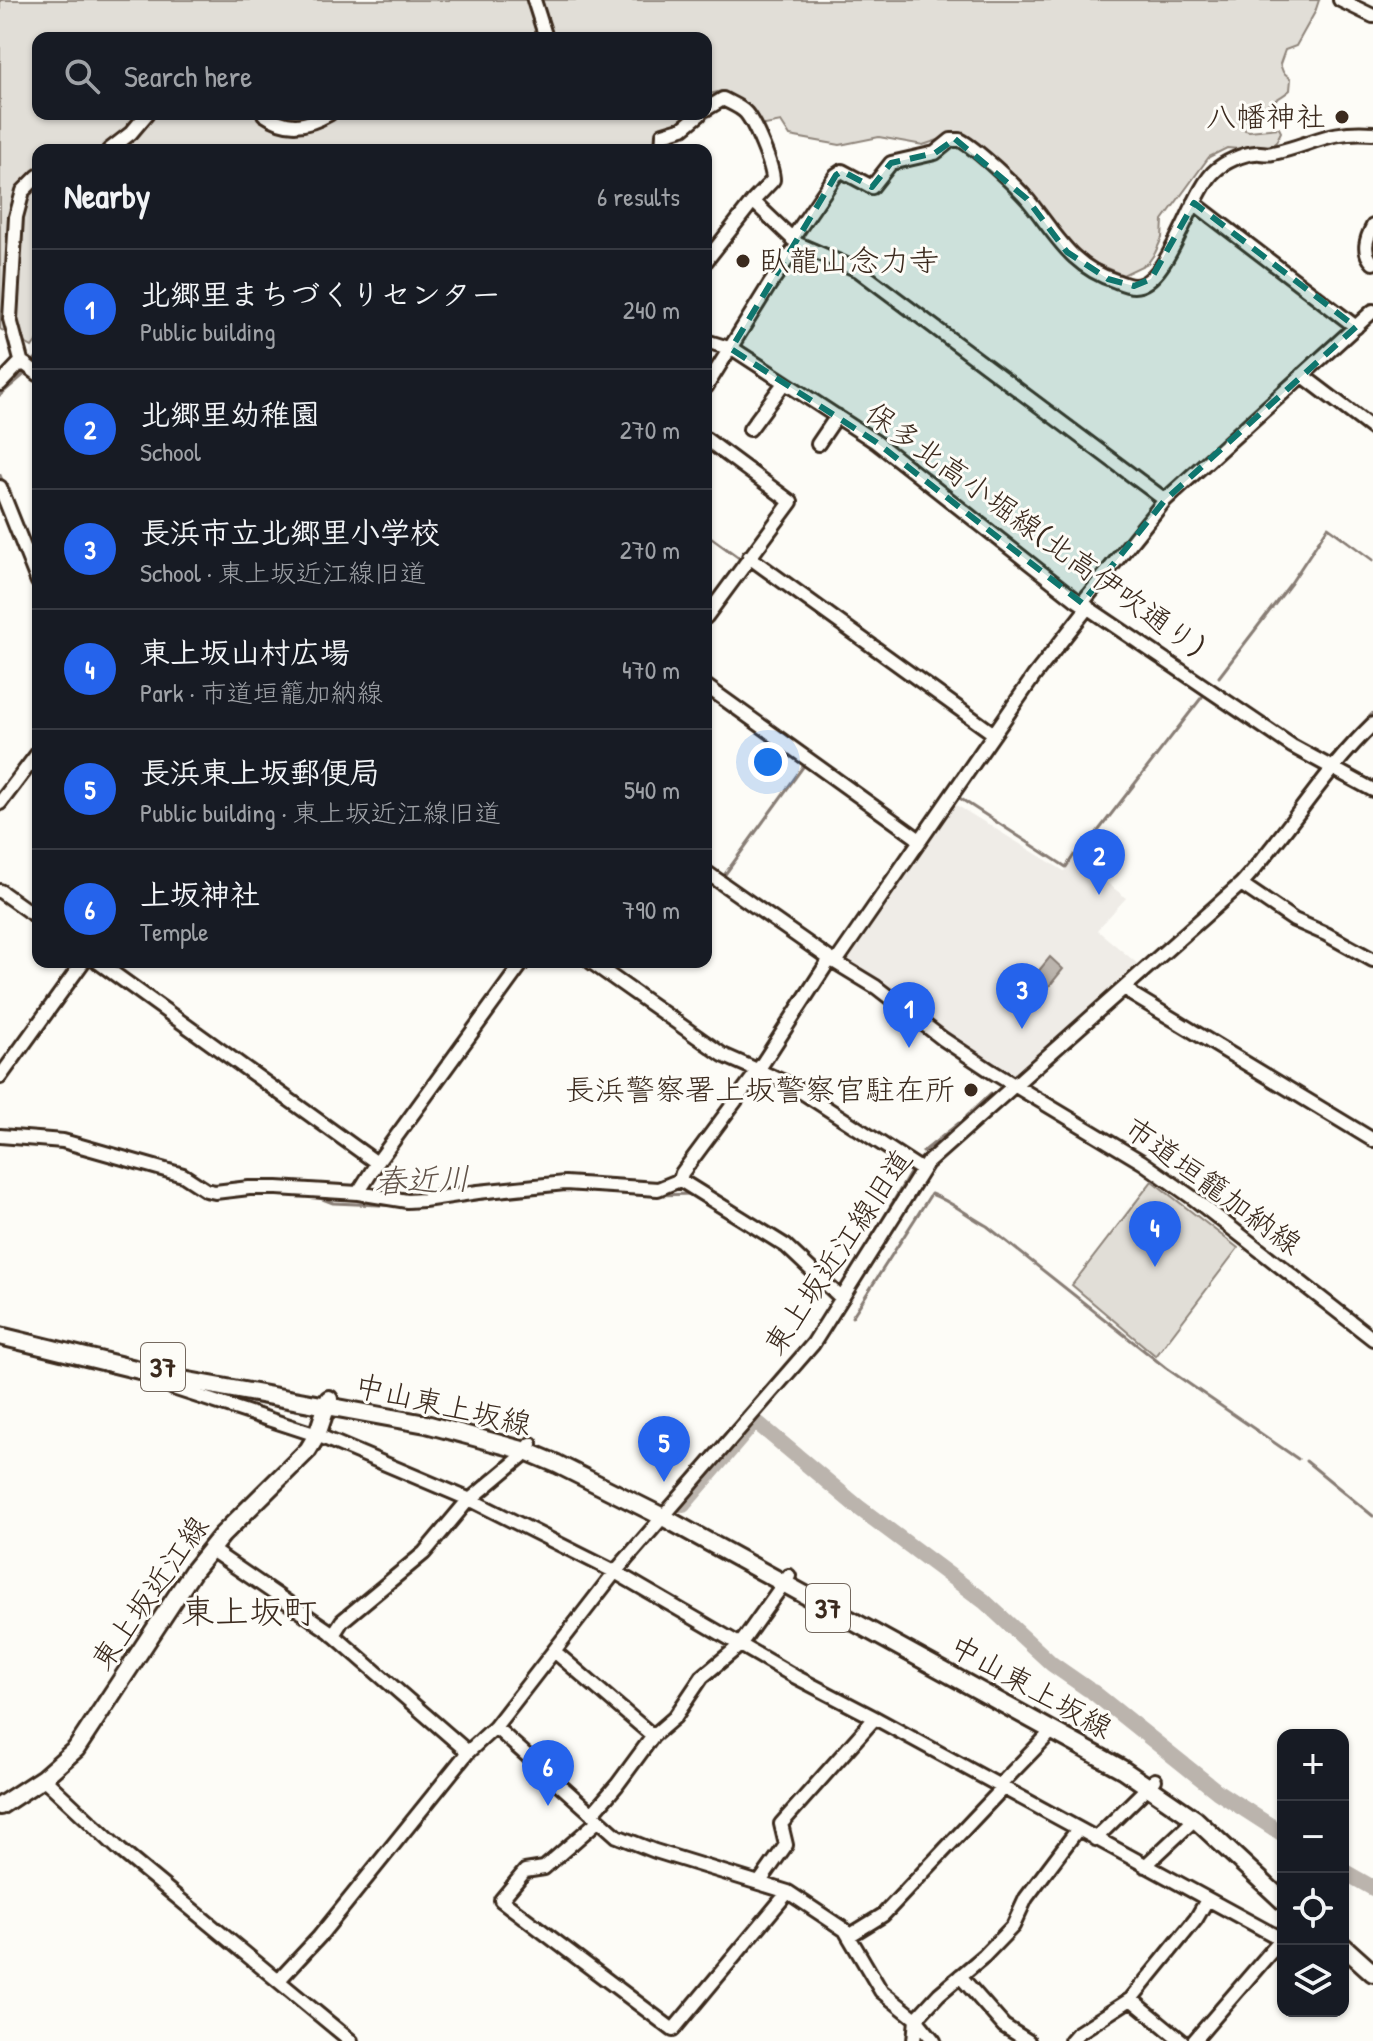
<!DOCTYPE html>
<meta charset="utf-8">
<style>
body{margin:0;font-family:"Patrick Hand","Klee One",sans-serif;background:#20242c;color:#f1f3f6}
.controls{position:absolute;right:24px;bottom:24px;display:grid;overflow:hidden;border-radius:16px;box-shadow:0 2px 6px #0004}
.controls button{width:72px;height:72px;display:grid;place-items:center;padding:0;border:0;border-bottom:2px solid #363941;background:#171b24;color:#f1f3f6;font:40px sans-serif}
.you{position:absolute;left:768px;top:762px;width:28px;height:28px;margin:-20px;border:6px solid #fff;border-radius:50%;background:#1a73e8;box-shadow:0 0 0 12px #1a73e833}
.badge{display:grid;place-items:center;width:52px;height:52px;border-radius:50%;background:#2563eb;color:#fff;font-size:26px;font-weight:700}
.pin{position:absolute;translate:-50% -66px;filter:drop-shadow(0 2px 4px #0008)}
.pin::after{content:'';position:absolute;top:42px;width:28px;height:24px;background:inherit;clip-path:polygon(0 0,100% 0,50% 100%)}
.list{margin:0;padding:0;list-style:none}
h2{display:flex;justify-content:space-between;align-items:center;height:104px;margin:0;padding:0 32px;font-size:34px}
h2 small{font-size:26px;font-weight:400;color:#9ea1a6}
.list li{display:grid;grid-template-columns:52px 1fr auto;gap:24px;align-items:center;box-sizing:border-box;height:120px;padding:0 32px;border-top:2px solid #363941}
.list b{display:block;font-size:30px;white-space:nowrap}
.list p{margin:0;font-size:26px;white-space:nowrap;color:#9ea1a6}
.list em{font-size:26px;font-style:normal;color:#9ea1a6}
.icon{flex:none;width:44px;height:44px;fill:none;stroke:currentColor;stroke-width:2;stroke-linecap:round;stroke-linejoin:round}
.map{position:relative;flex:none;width:1373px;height:2041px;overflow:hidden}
.search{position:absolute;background:#171b24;box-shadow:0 2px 6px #0004;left:32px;top:32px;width:680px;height:88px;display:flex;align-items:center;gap:20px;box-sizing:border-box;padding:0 28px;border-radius:16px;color:#9ea1a6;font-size:30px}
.panel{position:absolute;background:#171b24;box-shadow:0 2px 6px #0004;left:32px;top:144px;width:680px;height:824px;border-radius:16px}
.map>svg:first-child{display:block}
.built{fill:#efece7}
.green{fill:#e1ded7;stroke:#8e847a;stroke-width:2}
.water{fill:#bbb4ad;stroke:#887d74;stroke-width:2}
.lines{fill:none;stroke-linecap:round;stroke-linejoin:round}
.stream{stroke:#887d74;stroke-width:3}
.river{stroke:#bbb4ad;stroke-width:16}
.minor-casing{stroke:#3b2a1e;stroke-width:18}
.major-casing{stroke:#3b2a1e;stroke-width:22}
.minor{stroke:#fdfcf7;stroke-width:12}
.major{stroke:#fdfcf7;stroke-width:16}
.marked{fill:#0f766e;fill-opacity:0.2;stroke:#0f766e;stroke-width:6;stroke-dasharray:16 10;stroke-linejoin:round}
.poi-dot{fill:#3b2a1e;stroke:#fdfcf7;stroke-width:3}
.labels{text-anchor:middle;stroke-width:6;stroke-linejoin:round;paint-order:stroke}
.shield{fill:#fdfcf7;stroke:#75695f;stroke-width:2}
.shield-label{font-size:28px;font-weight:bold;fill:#3b2a1e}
.poi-label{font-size:30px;fill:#3b2a1e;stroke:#fdfcf7;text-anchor:end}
.street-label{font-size:30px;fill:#3b2a1e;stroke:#fdfcf7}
.water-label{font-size:32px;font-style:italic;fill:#615349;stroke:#fdfcf7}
.quarter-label{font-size:34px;fill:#3b2a1e;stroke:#fdfcf7}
</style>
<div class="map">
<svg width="1373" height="2041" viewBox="0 0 1373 2041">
<rect width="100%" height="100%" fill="#fdfcf7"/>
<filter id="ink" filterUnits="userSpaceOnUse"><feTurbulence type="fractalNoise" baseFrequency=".0125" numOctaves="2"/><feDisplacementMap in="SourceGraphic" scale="16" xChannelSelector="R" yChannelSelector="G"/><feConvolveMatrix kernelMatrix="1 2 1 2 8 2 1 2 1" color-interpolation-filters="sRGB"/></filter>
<g filter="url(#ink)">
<!-- built -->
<path class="built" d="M953,803L1064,871L1075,857L1126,898L1097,930L1139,965L1016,1075H1009L955,1040L916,1010L842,960Z"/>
<!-- green -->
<path class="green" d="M0,0H1319L1315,12L1296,46L1285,50L1280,64L1283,72L1291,79L1290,90C1276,103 1254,108 1243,123L1245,130L1249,131L1279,128L1281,132L1276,142L1265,151L1227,148L1209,157L1163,220L1162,238L1155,253L1148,263L1123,275L1092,262L1074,250L968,139L959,133L923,145L879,137L840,145L790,136L781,122L760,126L749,105L721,91L706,95V38H38V114H684L686,123L660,130L657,150H38V339L32,347L0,329Z
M1152,1181L1238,1248L1156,1356L1072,1285Z"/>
<!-- water -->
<path class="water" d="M1050,957L1063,969L1042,995L1023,979L1031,968L1037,973Z"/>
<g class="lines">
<!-- stream -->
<path class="stream" d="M730,355L777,386
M32,364L38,355
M783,390L821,413
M0,395L27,372
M855,436L970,523
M0,475L4,485
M984,518L1079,594
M706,534L742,560
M988,538L1057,593
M1117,550L1157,500
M1103,610L1298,743
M1219,677L1291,583L1328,527L1373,560
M1328,760L1373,713
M1309,789L1320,774
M958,797L1066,867L1074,855L1078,857L1202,697
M935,808L967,762
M723,877L805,764
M706,879L716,887
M967,1116L991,1093
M51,1146L122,1164
M923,1152L959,1123
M197,1191L206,1198L219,1197
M588,1191L657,1195L692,1194
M287,1194L320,1198L333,1203L402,1206
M698,1198L750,1230
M409,1207L569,1189
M852,1271L913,1168
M852,1317L931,1194C951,1201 968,1216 987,1226L1166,1368L1298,1459
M1306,1461L1373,1516"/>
<!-- river -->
<path class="river" d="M683,1505L755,1421L858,1507L984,1601L1052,1664L1088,1689
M1093,1692L1218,1792L1283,1834
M1343,1871L1373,1888"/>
<!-- minor casing -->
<g class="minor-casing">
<path id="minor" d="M534,0L546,38
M1340,0L1373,16
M706,109L723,99C730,103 741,107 746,113C755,124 773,166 773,180L753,201
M264,114C287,130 306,127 329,114
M109,150L131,133L147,114
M662,150L663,134L683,128L700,114
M1194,203L1356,327
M1373,226C1366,239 1362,252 1373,263
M792,239L836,175L842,171L872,187L891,163L935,153L951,140H960C976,148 1016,186 1028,200C1056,234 1071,267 1116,281C1121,283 1128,286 1134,286C1169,286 1191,190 1216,170C1225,162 1242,154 1255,153C1261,152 1266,155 1273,153C1312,145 1329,129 1373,133
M706,261L753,201L798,244L858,270L1165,500
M706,341L735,350L876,442L1075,599L1292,746L1373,790
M22,364L10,319L16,217L23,191L38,176
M1302,375L1373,429
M0,384L18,365L25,364L38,374
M706,387L770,284L798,244
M750,429L784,383
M706,439L791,502L706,617
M818,444L837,416
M0,487L38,582
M749,557L994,734
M1082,603L1165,500L1373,311
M706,686L920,840
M0,803L38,753
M706,872L830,959L876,987L943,1039L991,1071L1142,1162L1193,1198L1373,1339
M1241,884L1294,920L1326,934L1373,960
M0,891L38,918
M98,962L377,1163
M591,962L723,1055L791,1085L922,1170
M836,962L1034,676L1088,607
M1126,987L1133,995L1373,1140
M0,1077L83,962
M0,1136L63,1141L183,1175L206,1190L215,1192L249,1188H277L358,1193L407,1201L424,1200L478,1192L565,1183L658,1189L680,1180L786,1246L839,1296L843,1297
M680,1180L682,1173L757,1072L830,959
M358,1193L377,1163L523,962
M174,1369L171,1385L173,1388L317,1435L473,1501L615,1572L794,1676L875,1718L1283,1940
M210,1549L329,1631L468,1752
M333,1635L342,1621L424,1553L465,1504L521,1457L531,1444
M554,1651L653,1736L617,1785L592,1814
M495,1727L617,1836L655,1851L788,1892L845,1930L881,1991L916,2019L914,2041
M653,1736L675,1717L702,1677L739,1646L789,1576
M43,1778L120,1850L351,2041
M999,1786L1053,1730
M599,1820L544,1868L525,1871L501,1900L673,2030L788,1892
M1095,1839L1155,1780
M1145,1866L1195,1819
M759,1883L786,1845L781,1824L875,1718
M849,1936L883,1915L1003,1788
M960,1976L1004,2026L1028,2041
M279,1980L319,1937L468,1752L495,1727L615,1572L813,1344L927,1163L1241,884C1288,833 1323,772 1373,724
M1131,1999L1182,2041
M934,2041L916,2019L939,1994L984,1956L1013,1926L1026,1898L1078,1829
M1071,2041L1078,2033L1131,1999L1196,1919L1207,1900
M1194,2041L1282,1939"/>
</g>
<!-- major casing -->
<g class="major-casing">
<path id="major" d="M0,1336L172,1378L426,1424L526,1451L557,1464L663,1517L1122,1769L1195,1819L1283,1901
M0,1806L43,1778L76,1749L193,1571L222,1535L308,1450L317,1435L329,1399
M1343,1946L1373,1973"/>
</g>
<!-- minor -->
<use href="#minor" class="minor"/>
<!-- major -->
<use href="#major" class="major"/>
</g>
</g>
<!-- marked area -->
<path class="marked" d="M955,139L1027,199L1067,252L1108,279L1134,286L1151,279L1194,203L1356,327L1165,500L1082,603L876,442L731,349L836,175L842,171L872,187L891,163L935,153Z"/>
<!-- markers -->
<g class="poi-dot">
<circle cx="1342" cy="117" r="8"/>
<circle cx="743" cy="261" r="8"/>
<circle cx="971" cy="1090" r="8"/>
</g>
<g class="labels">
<!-- shield labels -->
<g class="shield">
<rect x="141" y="1343" width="44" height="48" rx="6"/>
<rect x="806" y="1584" width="44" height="48" rx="6"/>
</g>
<g class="shield-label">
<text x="163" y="1377">37</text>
<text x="828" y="1618">37</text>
</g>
<!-- poi labels -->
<g class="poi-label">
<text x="1326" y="127">八幡神社</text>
<text x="759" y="271" text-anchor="start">臥龍山念力寺</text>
<text x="955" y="1100">長浜警察署上坂警察官駐在所</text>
</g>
<!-- street labels -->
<g class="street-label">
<text transform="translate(1035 530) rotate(36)" y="10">保多北高小堀線(北高伊吹通り)</text>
<text transform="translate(1213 1186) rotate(36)" y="10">市道垣籠加納線</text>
<text transform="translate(838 1252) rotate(-56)" y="10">東上坂近江線旧道</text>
<text transform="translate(443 1405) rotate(13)" y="10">中山東上坂線</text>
<text transform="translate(150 1593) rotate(-55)" y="10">東上坂近江線</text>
<text transform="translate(1031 1687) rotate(29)" y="10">中山東上坂線</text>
</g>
<!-- water labels -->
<g class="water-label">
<text transform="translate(422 1180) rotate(-2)" y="11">春近川</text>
</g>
<!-- quarter labels -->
<g class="quarter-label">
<text x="249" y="1623">東上坂町</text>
</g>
</g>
</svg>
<div class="controls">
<button>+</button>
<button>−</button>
<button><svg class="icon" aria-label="locate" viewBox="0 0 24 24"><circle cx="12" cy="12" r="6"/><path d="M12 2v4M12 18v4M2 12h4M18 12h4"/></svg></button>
<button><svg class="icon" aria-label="layers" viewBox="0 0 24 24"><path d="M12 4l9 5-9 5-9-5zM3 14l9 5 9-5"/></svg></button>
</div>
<div class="you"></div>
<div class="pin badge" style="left:909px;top:1048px">1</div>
<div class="pin badge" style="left:1099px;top:895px">2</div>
<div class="pin badge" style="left:1022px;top:1029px">3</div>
<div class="pin badge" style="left:1155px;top:1267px">4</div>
<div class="pin badge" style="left:664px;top:1482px">5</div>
<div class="pin badge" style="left:548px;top:1806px">6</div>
<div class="search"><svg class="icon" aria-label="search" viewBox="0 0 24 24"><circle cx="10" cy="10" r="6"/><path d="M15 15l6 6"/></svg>Search here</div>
<section class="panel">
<h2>Nearby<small>6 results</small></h2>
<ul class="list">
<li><span class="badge">1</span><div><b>北郷里まちづくりセンター</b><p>Public building</p></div><em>240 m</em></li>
<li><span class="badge">2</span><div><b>北郷里幼稚園</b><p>School</p></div><em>270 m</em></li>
<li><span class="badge">3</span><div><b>長浜市立北郷里小学校</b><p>School · 東上坂近江線旧道</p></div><em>270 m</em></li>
<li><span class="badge">4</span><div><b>東上坂山村広場</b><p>Park · 市道垣籠加納線</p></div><em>470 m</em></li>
<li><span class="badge">5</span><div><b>長浜東上坂郵便局</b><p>Public building · 東上坂近江線旧道</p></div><em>540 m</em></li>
<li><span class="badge">6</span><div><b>上坂神社</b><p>Temple</p></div><em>790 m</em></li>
</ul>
</section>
</div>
